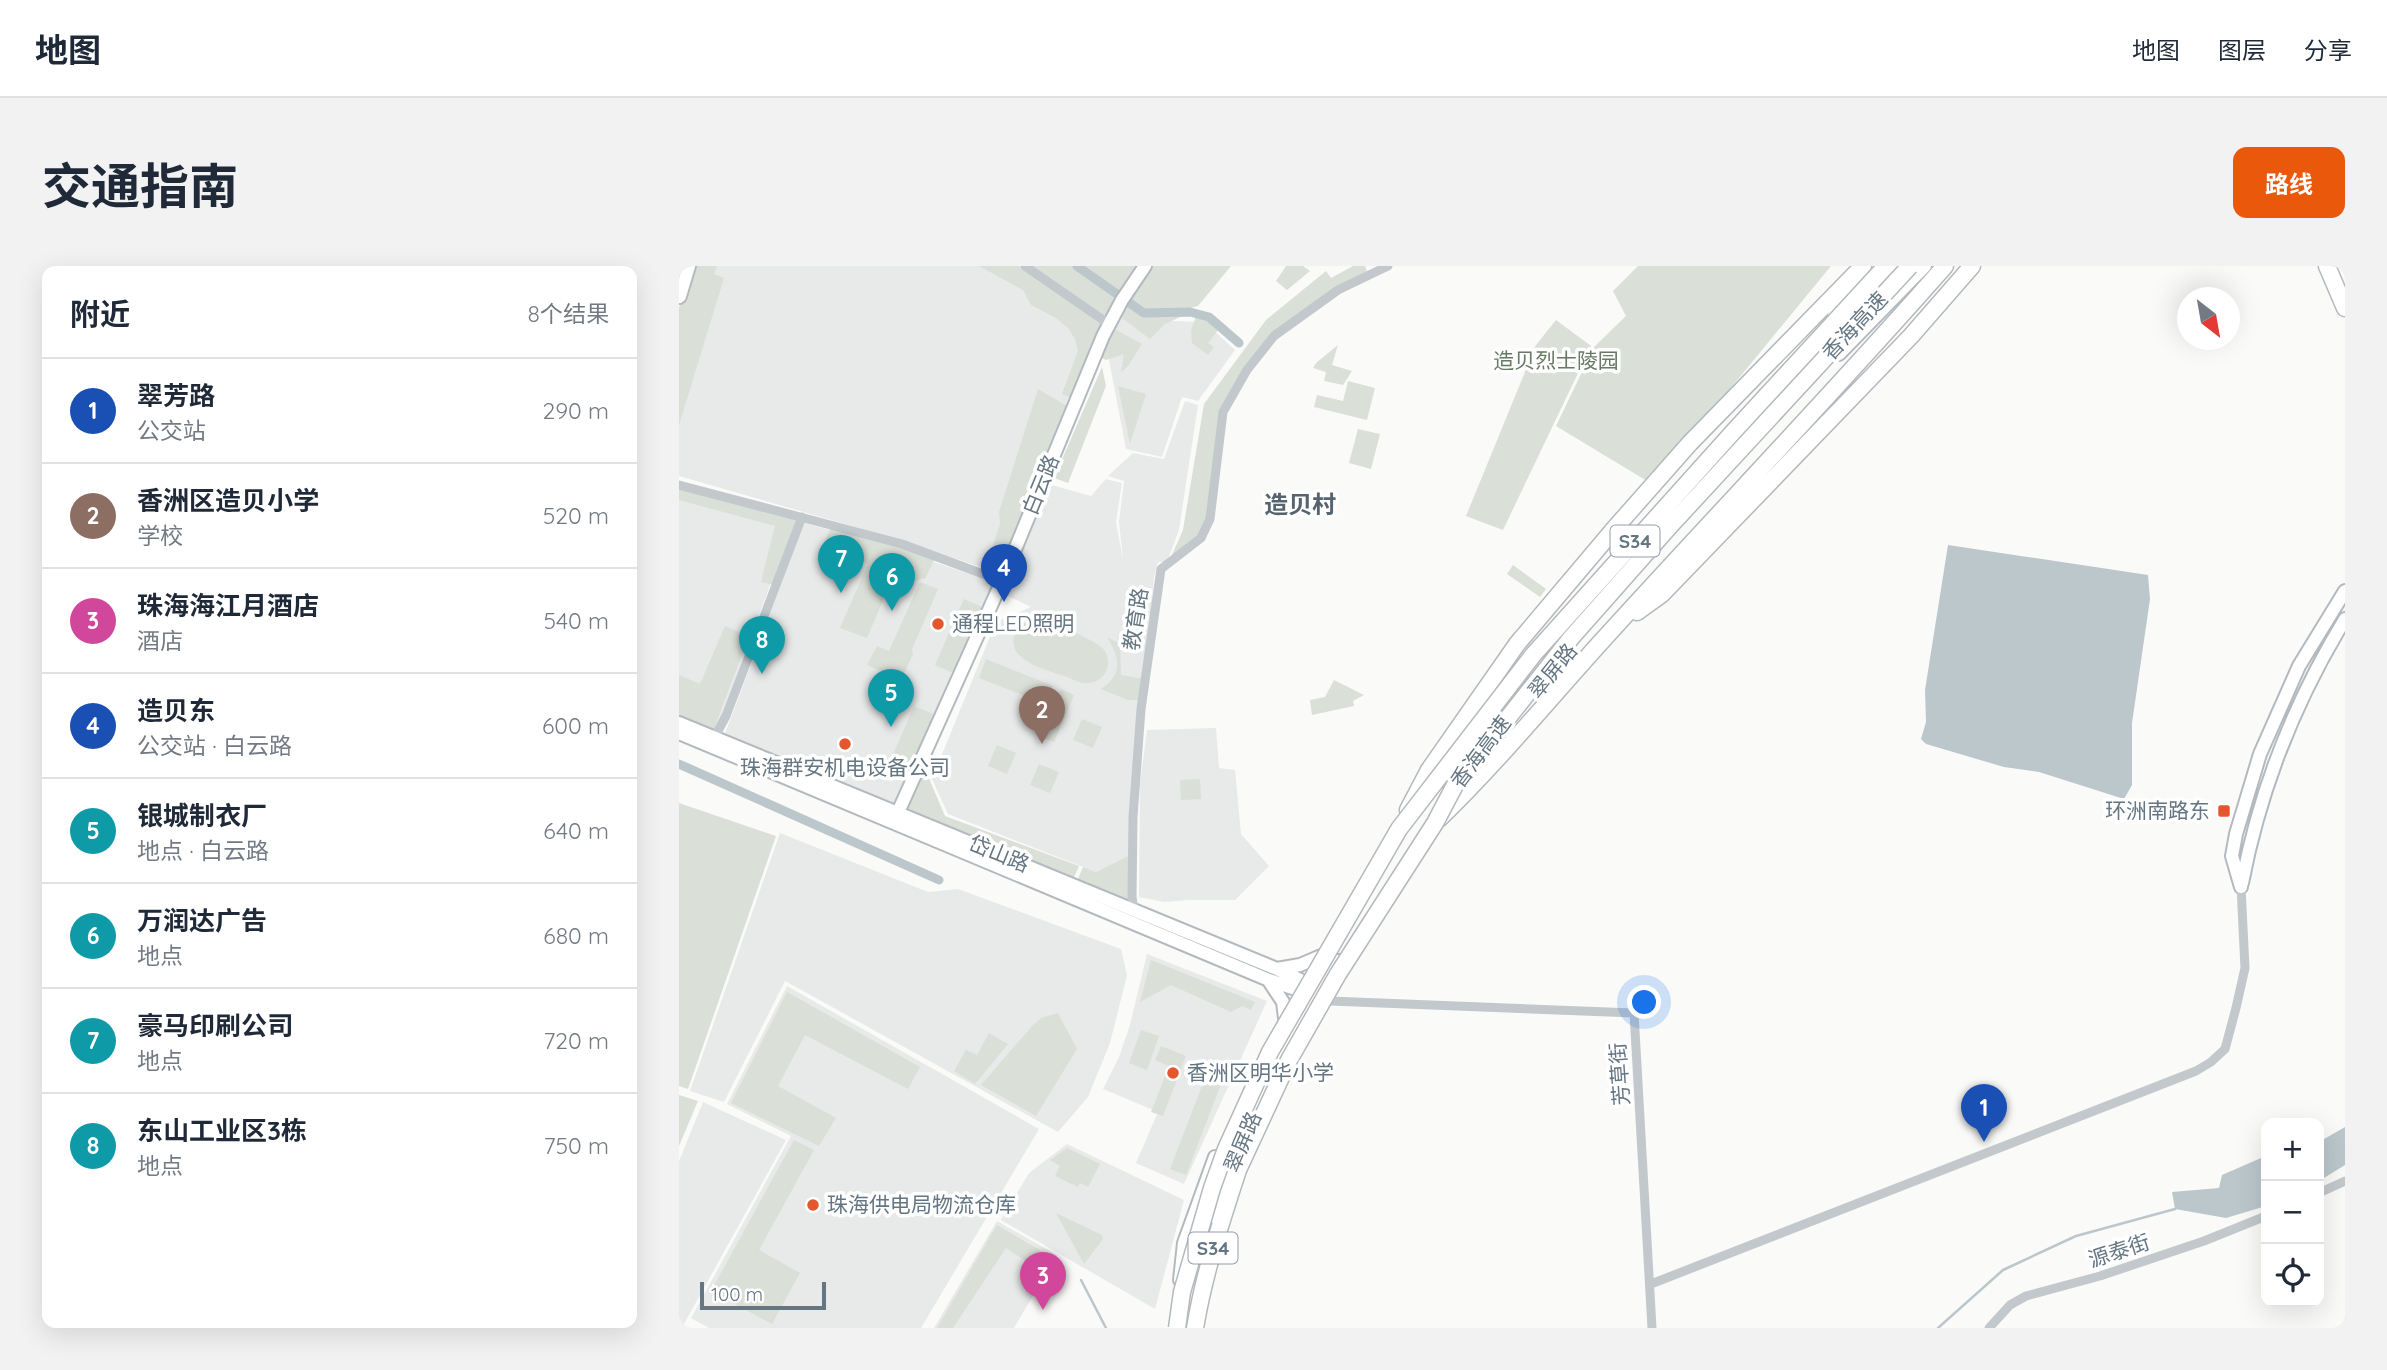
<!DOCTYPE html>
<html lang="zh">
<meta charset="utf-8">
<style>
body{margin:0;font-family:Quicksand,"Noto Sans SC",sans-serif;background:#f2f2f3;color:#1f2937}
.controls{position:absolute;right:21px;bottom:21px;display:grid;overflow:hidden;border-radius:14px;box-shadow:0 7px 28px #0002}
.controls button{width:63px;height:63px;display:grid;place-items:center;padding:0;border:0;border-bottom:2px solid #e0e1e3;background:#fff;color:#1f2937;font:35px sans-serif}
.compass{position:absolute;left:1498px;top:21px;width:63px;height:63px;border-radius:50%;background:#fff;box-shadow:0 7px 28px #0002;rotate:149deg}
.scale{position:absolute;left:21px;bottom:18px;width:126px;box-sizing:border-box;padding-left:7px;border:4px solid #657683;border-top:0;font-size:19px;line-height:24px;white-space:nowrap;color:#657683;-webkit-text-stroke:5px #fff;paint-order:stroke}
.you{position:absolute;left:966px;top:737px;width:24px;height:24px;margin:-18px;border:5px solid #fff;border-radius:50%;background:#1a73e8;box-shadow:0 0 0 10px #1a73e833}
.badge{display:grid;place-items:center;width:46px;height:46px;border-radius:50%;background:#ea580c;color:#fff;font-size:23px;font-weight:700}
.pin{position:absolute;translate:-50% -58px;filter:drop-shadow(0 2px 4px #0008)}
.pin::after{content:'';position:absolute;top:37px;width:24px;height:21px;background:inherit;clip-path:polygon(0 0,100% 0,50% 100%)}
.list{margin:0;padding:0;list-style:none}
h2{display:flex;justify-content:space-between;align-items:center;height:91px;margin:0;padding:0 28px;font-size:30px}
h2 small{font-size:23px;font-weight:400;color:#747a83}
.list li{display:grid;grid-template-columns:46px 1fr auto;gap:21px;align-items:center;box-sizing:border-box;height:105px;padding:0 28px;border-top:2px solid #e0e1e3}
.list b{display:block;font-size:26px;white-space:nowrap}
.list p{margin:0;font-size:23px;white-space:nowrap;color:#747a83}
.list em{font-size:23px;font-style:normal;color:#747a83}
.icon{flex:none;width:38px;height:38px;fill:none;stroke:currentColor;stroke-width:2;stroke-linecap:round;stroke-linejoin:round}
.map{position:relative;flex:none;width:1666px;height:1062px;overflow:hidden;border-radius:14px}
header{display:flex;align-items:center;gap:42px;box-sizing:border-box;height:98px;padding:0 35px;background:#fff;border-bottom:2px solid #e0e1e3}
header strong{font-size:33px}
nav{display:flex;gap:38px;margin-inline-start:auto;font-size:24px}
.intro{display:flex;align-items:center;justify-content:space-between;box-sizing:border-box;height:168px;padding:0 42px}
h1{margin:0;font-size:49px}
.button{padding:18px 32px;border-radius:14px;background:#ea580c;color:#fff;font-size:24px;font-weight:700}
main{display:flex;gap:42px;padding:0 42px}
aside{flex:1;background:#fff;border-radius:14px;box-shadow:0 7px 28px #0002}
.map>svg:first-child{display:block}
.built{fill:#e8e9e9}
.green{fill:#dadfd7}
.water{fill:#bbc7cb}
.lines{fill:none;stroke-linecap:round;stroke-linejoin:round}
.stream{stroke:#bbc7cb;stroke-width:2.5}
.canal{stroke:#bbc7cb;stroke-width:9}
.secondary-casing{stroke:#b3babf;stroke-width:16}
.primary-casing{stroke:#b5babe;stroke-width:18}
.highway-casing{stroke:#b4b9bd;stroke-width:19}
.street{stroke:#c3c8cc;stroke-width:9}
.secondary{stroke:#fff;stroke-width:12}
.primary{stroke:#fff;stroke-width:14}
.highway{stroke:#fff;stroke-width:16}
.highway-bridge-casing{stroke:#b4b9bd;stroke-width:19;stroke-linecap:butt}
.highway-bridge{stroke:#fff;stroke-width:16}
.poi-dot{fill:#e4572e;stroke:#fff;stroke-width:2.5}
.labels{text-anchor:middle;stroke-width:7;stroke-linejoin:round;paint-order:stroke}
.shield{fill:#fff;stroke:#939fa8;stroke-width:2}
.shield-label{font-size:19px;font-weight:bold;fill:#657683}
.street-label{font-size:21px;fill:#657683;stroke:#fff}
.park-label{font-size:21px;fill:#687a64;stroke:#fff}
.poi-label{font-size:21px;fill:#657683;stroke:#fff;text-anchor:start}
.quarter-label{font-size:24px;font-weight:bold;fill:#57646e;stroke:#fff}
</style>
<header>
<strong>地图</strong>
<nav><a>地图</a><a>图层</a><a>分享</a></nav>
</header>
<div class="intro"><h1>交通指南</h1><a class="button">路线</a></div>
<main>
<aside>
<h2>附近<small>8个结果</small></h2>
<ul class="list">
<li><span class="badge" style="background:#1a4fb4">1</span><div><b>翠芳路</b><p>公交站</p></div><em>290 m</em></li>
<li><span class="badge" style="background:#8d6e63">2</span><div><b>香洲区造贝小学</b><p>学校</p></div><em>520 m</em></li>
<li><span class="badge" style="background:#d1479c">3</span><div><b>珠海海江月酒店</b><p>酒店</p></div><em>540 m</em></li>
<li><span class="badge" style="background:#1a4fb4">4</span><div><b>造贝东</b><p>公交站 · 白云路</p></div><em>600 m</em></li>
<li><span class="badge" style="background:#0f9aa8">5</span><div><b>银城制衣厂</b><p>地点 · 白云路</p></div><em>640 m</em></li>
<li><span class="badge" style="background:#0f9aa8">6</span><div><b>万润达广告</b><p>地点</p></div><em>680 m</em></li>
<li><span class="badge" style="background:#0f9aa8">7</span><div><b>豪马印刷公司</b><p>地点</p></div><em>720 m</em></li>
<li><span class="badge" style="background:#0f9aa8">8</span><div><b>东山工业区3栋</b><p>地点</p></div><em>750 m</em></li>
</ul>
</aside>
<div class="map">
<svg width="1666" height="1062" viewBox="0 0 1666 1062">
<rect width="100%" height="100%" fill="#fafaf8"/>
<!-- built -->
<path class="built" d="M18,0H331L419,59L319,307L225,275L0,210V57Z
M445,41L467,54L525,56L556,84L519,135L503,131L483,191L447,183L427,78Z
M506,135L519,139L500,264L488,296H479L475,311L453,588L417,606L269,548L253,513L317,356L352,341L319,325L369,218L412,230L427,213L443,217L437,256L444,294L440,256L445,215L429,210L454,187L485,193Z
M0,229L114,257L35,471L0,458Z
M125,257L205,279L317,317L215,546L44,473Z
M537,462L540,502L556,504L562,568L590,600L556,634H509L485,636L460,631L461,518L468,464Z
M101,567L249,626L279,623L442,683L448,709L431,777L409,831L379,866L106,715L45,836L11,825Z
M468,688L588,735L505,918L457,897L479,846L424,823L440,791L451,759Z
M108,720L360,863L242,1062H30L12,1052L112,870L48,838Z
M24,836L107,874L5,1058L0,1061V895Z
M388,878L505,934L476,1043L322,954L350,907Z
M318,955L378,989L335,1062H255Z"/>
<!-- green -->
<path class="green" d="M13,0H38L35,8L45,12L0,159V42Z
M300,0H340L426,59L395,133L383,128L399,85L396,73L389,62L377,52L352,39L344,24Z
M353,0H460L429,52Z
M470,0H552L519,40L508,43H467L450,31Z
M607,0H624L631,5L608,24L597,15Z
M674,0H686L688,6L596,67L542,146L528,253L520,269L492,291L504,264L525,138L587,54L647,5L652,12Z
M959,0H1152L973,218L877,160L915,81L947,50L934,25Z
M449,38L467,50L506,49L486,58L471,73L443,52Z
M517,50L530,53L540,63L529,77L535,81L529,89L513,77L512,65Z
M877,54L912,80L824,264L787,250L857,79Z
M430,60L463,78L449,100L442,106L445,88L427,94L418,90Z
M659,79L653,99L673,105L664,119L645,115L647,106L634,102L637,97Z
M423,101L427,120L389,217L375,212Z
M669,115L696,122L688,154L635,141L638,129L664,135Z
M439,120L467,128L451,178Z
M359,123L391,142L324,305L307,300L321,258L320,246Z
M679,163L701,168L692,203L670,197Z
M0,222L118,254L94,319L82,316L96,260L0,234Z
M152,261L223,282L255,294L246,313L243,312L237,315L216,306L188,372L161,362L189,298L167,288L159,302L138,294Z
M834,299L867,323L861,331L828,308Z
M241,316L259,323L233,383L234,388L222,414L188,399L198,380L210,385Z
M285,333L303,341L274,407L256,399Z
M352,355C366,354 419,373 426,385C434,399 425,416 409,417C402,418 395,414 388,411C371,405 325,395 336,368C339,361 345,357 352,355Z
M46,360L70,370L33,468L0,456V409L21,418Z
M428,371L441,378L442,409L464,413L460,434H449L422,423C444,409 441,392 428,371Z
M307,393L374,420L367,438L300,412Z
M655,414L685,429L674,435L675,440L633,449L631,434L646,431Z
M382,423L395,429L375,476L362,471Z
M235,440L257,449L235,501L213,491Z
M403,453L423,461L414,482L394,474Z
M318,479L337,487L328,508L309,500Z
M243,496L266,550L400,600L389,624L220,550Z
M360,498L380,506L371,527L351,519Z
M521,513L522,533L502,534L501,514Z
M0,537L97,570L9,823L0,820Z
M451,589L452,652L393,627L404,601L417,606Z
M472,694L576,736L572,744L563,740L552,746L492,719L461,736Z
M108,726L241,801L229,823L126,769L99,820L157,852L140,880L52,837Z
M379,747L398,783L357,850L302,819L353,760L362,752Z
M462,764L480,770L468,804L450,797Z
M310,767L329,778L296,818L275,805L287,784L298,789Z
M482,780L507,790L484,850L472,846L490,800L476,794Z
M526,812L542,818L507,909L491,903Z
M0,829L19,835L0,880Z
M115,874L135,884L80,984L121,1007L93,1058L32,1025Z
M388,882L421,898L409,921L401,917L399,921L376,910L381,900L371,894Z
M377,947L423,969L424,973L405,998Z
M318,959L369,989L361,1004L327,982L274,1062H258Z"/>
<!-- water -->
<path class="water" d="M1269,279L1469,309L1471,333L1453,457V519L1445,533L1360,506L1325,501L1247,478L1242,473L1247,456L1246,424Z
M1666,861V899L1640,915V876Z
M1587,876V940L1547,952L1496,943L1493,926L1540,922L1543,909L1582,892L1585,877Z"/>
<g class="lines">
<!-- stream -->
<path class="stream" d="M402,1014L427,1062
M1259,1062L1324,1004L1397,970L1496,943"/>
<!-- canal -->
<path class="canal" d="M398,0L465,47L511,46L530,51L560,77
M0,498L260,614"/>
<!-- secondary casing -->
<g class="secondary-casing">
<path id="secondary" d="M1155,49L1180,12
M1160,88L1246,0
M0,457L598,703L636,721
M0,467L590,714L634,729
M216,553L323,315L424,70L443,34L466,0
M1563,617C1581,523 1616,435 1666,353
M1562,621L1553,590L1557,568L1581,488L1620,400L1666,325
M598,703L621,699L642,690
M590,715L604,736L606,752
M537,952C546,910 564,871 583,832C605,784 629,738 659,695
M501,1014L505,977L536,891"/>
</g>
<!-- primary casing -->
<g class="primary-casing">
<path id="primary" d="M0,30L9,0"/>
</g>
<!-- highway casing -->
<g class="highway-casing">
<path id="highway" d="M1648,0L1666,42
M958,346L983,328L1232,70L1293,0
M729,544L750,504L838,378L936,262L1011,177L1184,0
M760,553C821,494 875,427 932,365C1043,243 1157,124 1266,0
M516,1062C525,1008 542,956 559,904"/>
</g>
<!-- street -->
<path class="street" d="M346,0L430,58
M0,219L223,278L323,315
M34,474L47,450L123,251
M455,644L453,631L454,551L462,443L482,303L522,272L531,253L544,146L568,104L595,70L659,24L709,0
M644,732L651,735L955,747L973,1062
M1640,927L1666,915
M972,1018L1517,805L1532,796L1546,783L1557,742L1566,702L1562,621
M1310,1062L1331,1039L1347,1030L1421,1010L1525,975L1587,950"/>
<!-- secondary -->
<use href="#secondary" class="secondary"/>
<!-- primary -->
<use href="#primary" class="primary"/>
<!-- highway -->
<use href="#highway" class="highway"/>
<!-- highway-bridge casing -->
<g class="highway-bridge-casing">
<path id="highway-bridge" d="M559,904L610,794L659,708L756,557L776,519L892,372L991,260L1231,0
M498,1062L503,1026L533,922L547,883L591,786L720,563L854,389L1055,165L1207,0"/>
</g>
<!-- highway-bridge -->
<use href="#highway-bridge" class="highway-bridge"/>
</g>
<!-- markers -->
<g class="poi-dot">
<circle cx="259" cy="358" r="7"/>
<circle cx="166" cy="478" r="7"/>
<rect x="1538" y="538" width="14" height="14" rx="3.5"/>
<circle cx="494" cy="807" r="7"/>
<circle cx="134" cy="939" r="7"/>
</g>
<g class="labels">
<!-- shield labels -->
<g class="shield">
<rect x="931.5" y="259.5" width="49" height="31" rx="5"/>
<rect x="509.5" y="966.5" width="49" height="31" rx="5"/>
</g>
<g class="shield-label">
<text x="956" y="282">S34</text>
<text x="534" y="989">S34</text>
</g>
<!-- street labels -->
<g class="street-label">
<text transform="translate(1176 60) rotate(-47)" y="7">香海高速</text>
<text transform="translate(362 219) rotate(-68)" y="7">白云路</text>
<text transform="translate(457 353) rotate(-81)" y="7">教育路</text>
<text transform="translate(874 405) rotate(-51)" y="7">翠屏路</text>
<text transform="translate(802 486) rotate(-53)" y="7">香海高速</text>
<text transform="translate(320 588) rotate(22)" y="7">岱山路</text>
<text transform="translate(941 808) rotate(-94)" y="7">芳草街</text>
<text transform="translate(564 876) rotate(-67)" y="7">翠屏路</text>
<text transform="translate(1440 985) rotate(-18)" y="7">源泰街</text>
</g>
<!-- park labels -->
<g class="park-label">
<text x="877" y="102">造贝烈士陵园</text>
</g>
<!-- poi labels -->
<g class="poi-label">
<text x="273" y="365">通程LED照明</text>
<text x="166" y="509" text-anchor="middle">珠海群安机电设备公司</text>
<text x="1531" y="552" text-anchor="end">环洲南路东</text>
<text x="508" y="814">香洲区明华小学</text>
<text x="148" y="946">珠海供电局物流仓库</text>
</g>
<!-- quarter labels -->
<g class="quarter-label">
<text x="621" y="247">造贝村</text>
</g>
</g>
</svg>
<div class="controls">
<button>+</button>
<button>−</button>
<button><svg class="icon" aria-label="locate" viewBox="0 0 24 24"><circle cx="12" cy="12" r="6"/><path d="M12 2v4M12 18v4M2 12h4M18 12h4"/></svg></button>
</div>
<svg class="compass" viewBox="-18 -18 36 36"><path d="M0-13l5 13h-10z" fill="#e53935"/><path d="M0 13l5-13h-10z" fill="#747a83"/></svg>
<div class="scale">100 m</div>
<div class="you"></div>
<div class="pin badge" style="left:1305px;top:876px;background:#1a4fb4">1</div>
<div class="pin badge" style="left:363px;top:478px;background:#8d6e63">2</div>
<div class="pin badge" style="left:364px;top:1044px;background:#d1479c">3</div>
<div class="pin badge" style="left:325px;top:336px;background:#1a4fb4">4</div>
<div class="pin badge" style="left:212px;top:461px;background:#0f9aa8">5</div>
<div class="pin badge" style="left:213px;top:345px;background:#0f9aa8">6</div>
<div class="pin badge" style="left:162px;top:327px;background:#0f9aa8">7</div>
<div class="pin badge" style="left:83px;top:408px;background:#0f9aa8">8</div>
</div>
</main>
